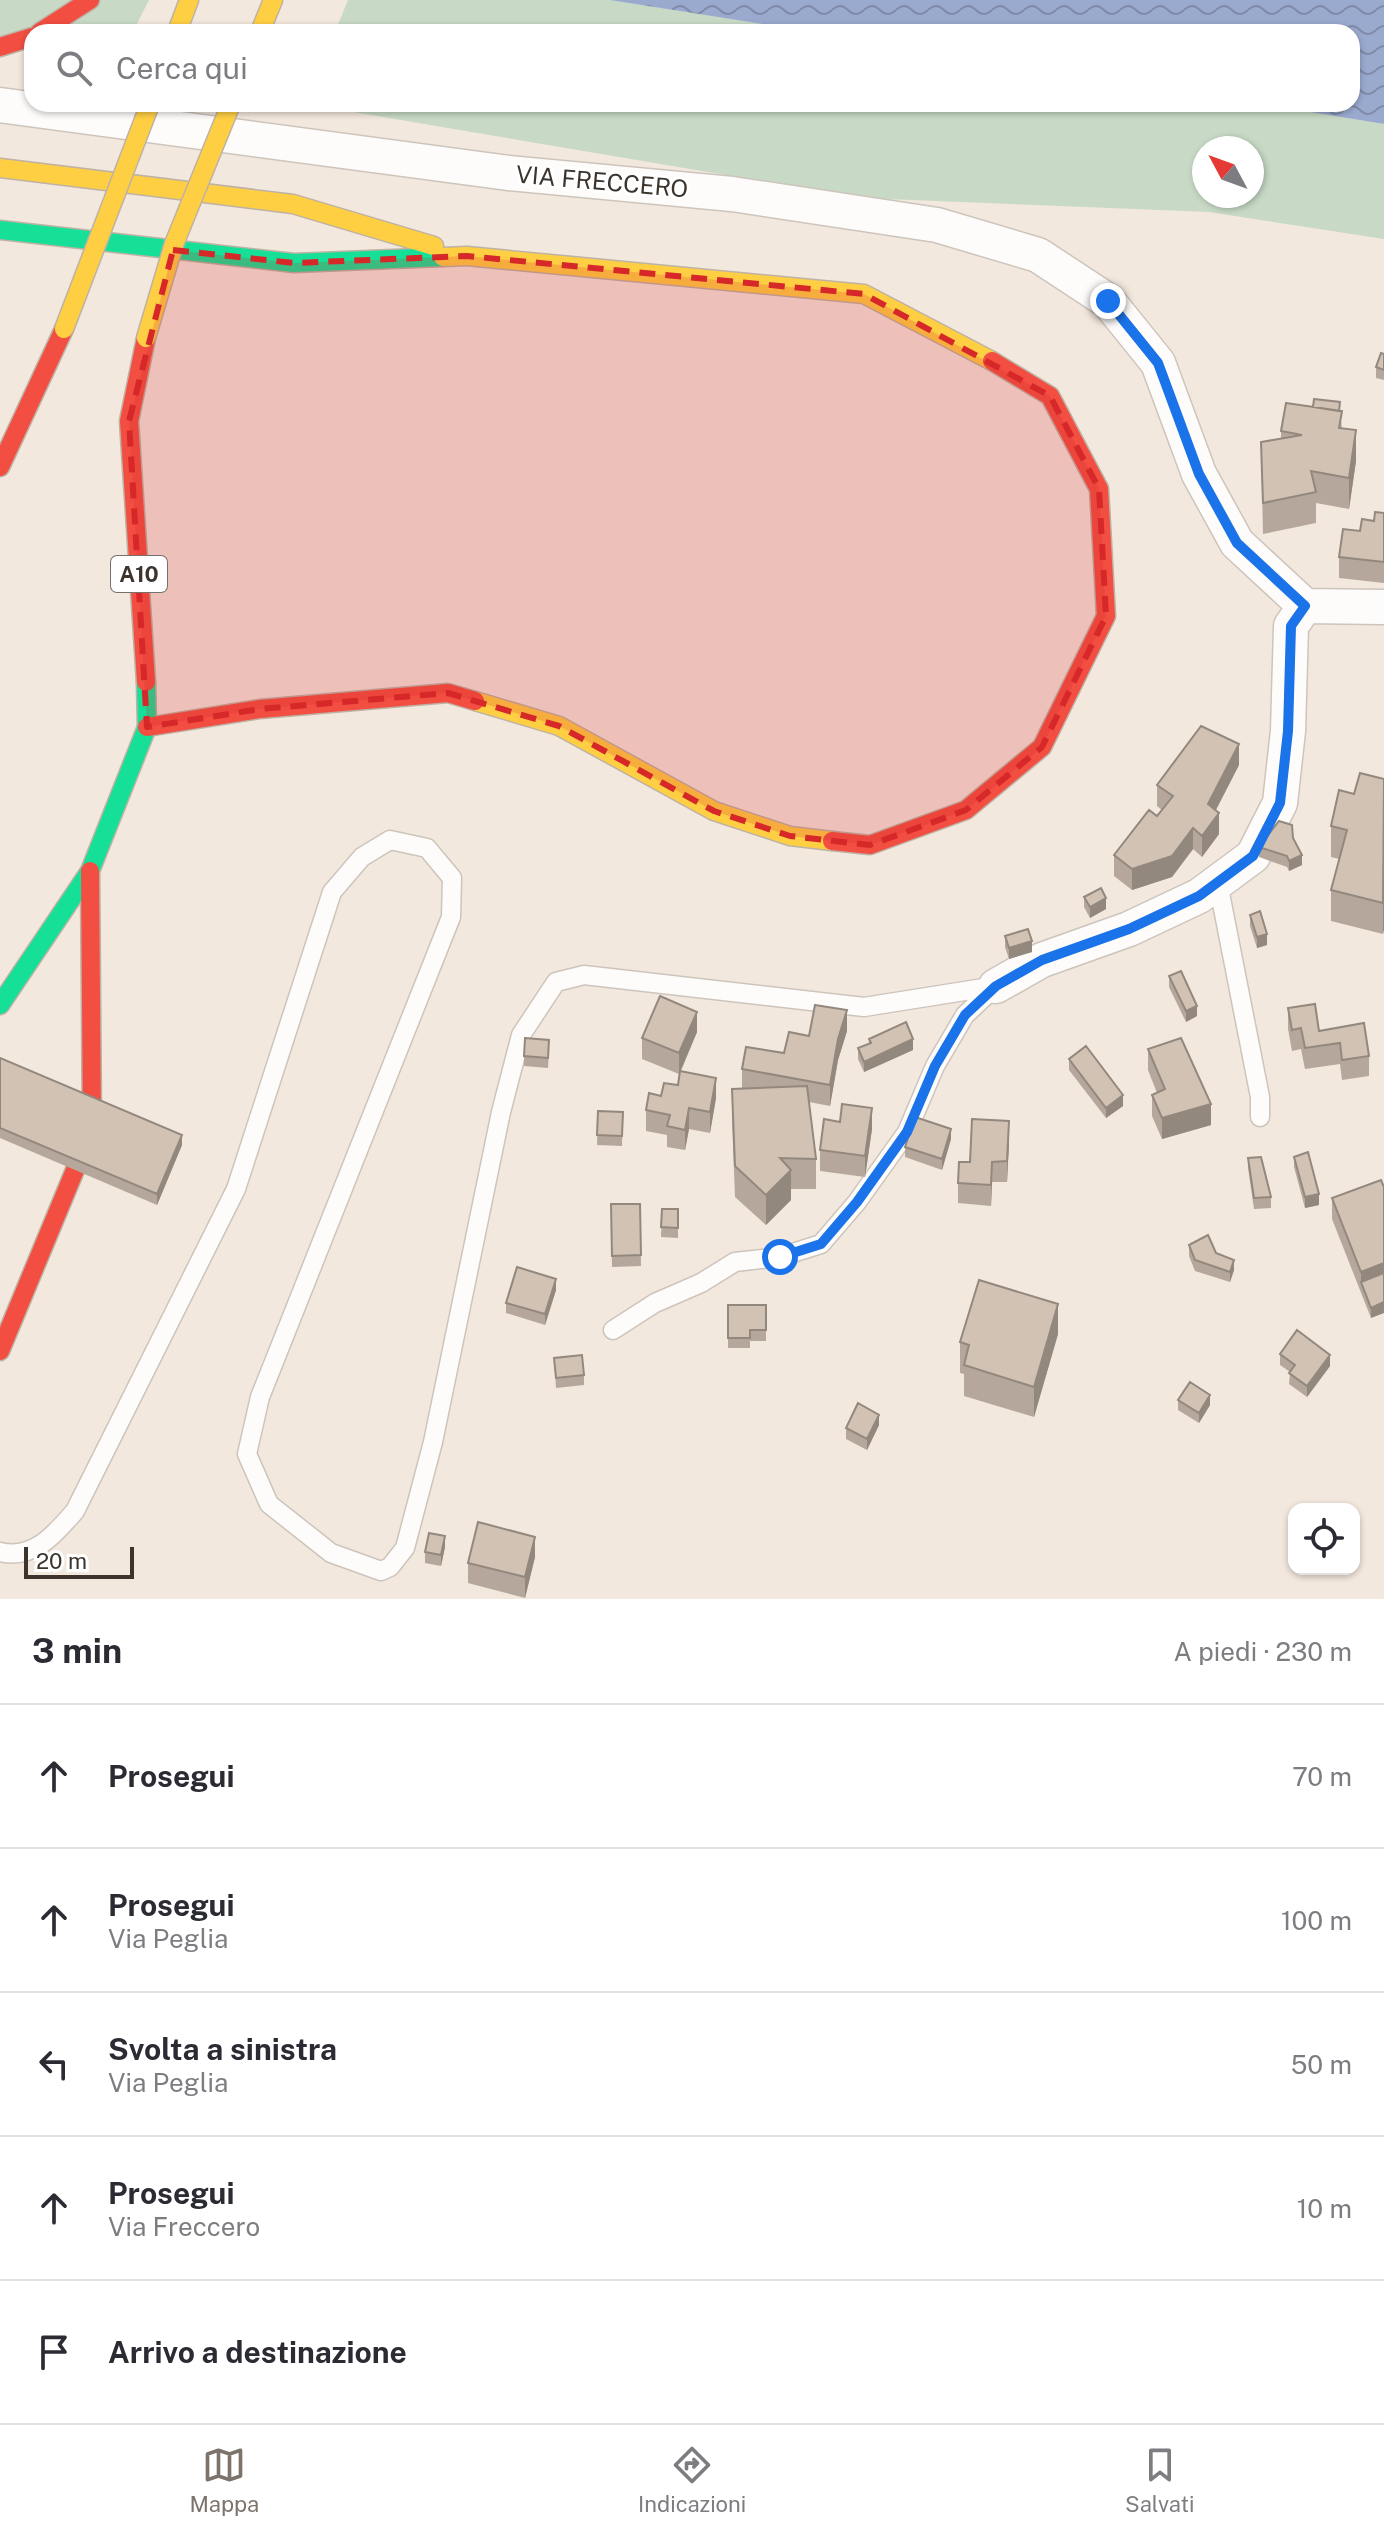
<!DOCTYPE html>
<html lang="it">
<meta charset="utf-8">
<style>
body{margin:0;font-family:"Public Sans",sans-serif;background:#f2f2f3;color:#2b2b33}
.controls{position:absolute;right:24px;bottom:24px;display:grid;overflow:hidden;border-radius:16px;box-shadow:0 2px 6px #0004}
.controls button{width:72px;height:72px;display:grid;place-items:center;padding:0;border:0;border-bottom:2px solid #e1e1e2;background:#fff;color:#2b2b33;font:40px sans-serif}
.compass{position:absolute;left:1192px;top:136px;width:72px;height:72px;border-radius:50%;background:#fff;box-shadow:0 2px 6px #0004;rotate:311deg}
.scale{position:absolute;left:24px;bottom:20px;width:110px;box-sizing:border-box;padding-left:8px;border:4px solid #3c342d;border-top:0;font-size:22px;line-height:28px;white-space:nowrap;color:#3c342d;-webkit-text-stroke:6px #fff;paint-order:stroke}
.stop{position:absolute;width:24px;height:24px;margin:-18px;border:6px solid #1a73e8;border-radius:50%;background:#fff}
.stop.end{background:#1a73e8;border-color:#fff;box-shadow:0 2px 8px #0008}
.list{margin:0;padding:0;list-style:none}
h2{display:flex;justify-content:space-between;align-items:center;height:104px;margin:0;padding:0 32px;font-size:34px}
h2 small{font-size:26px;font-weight:400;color:#7c7c81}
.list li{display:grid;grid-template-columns:52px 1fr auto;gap:24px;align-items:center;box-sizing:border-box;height:144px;padding:0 32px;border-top:2px solid #e1e1e2}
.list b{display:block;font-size:30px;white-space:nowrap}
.list p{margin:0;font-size:26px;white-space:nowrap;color:#7c7c81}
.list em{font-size:26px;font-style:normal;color:#7c7c81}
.icon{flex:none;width:44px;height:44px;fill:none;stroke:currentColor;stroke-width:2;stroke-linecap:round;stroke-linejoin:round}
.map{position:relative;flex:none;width:1384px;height:1599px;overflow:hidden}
.search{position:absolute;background:#fff;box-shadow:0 2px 6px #0004;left:24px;right:24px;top:24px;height:88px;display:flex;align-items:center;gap:20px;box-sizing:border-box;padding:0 28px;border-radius:24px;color:#7c7c81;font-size:30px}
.sheet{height:824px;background:#fff}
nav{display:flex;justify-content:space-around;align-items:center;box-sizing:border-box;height:112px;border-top:2px solid #e1e1e2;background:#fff;font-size:22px;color:#7c7c81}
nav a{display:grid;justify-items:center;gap:4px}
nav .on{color:#7c736b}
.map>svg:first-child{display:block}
.green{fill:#c8dac6;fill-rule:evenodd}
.water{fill:url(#water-waves)}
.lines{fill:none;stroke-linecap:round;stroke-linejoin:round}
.lane-casing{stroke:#cdc4bc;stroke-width:21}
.street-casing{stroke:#cdc4bc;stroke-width:37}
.fast-casing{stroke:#beb2a4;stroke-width:21}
.slow-casing{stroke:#beb2a4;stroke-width:21}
.jam-casing{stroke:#beb2a4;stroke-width:21}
.lane{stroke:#fdfcfa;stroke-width:18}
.street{stroke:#fdfcfa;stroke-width:34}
.fast{stroke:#16e098;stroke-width:18}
.slow{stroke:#ffcf43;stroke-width:18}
.jam{stroke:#f24e42;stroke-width:18}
.slow-bridge-casing{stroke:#beb2a4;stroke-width:21;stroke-linecap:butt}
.slow-bridge{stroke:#ffcf43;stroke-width:18}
.wall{fill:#b5a79b}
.shaded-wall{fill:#93887e}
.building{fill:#d2c2b4;stroke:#93887e;stroke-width:2}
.route{stroke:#1a73e8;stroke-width:10}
.marked{fill:#d62828;fill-opacity:0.2;stroke:#d62828;stroke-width:6;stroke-dasharray:16 10;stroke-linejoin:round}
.labels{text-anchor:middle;stroke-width:6;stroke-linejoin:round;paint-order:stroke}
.shield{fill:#fff;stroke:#76716c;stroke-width:2}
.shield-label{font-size:22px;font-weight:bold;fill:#3c342d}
.street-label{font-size:24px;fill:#3c342d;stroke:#fff}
</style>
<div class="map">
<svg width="1384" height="1599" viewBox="0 0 1384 1599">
<defs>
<pattern id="water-waves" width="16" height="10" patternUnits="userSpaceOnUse" patternTransform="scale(2)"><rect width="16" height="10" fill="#9aaacf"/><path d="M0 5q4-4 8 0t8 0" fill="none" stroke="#7f8ba8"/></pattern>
</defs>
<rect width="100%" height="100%" fill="#f3e8de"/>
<!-- green -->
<path class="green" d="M0,0H149L133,32H32L0,49Z
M348,0H613L815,32H335Z
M306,104H1261L1384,124V239L1209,212L861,198ZM1204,148H1252V196H1204Z"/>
<!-- water -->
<path class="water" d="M610,0H1384V124L1261,104H1352V32H814Z"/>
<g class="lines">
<!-- lane casing -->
<g class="lane-casing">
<path id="lane" d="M1218,883L1260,1097V1117
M613,1330L655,1303L701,1283L735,1262L780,1257L821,1244L857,1202L907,1132L935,1066L965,1015L996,986
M0,1552C34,1560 55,1534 75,1511L236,1189L332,892L362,857L390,840L427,848L452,878L451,917L260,1397L247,1454L269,1504L331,1553L381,1571L390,1567L405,1548L433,1442L501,1112L521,1035L556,982L584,975L864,1007L996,986"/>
</g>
<!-- street casing -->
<g class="street-casing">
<path id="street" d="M0,105L508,173L732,194L937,225L1038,255L1108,301L1158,363L1199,474L1237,543L1305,606L1384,607
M996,986L1042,960L1129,929L1199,896L1253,856L1280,803L1288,731L1291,626L1305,606"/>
</g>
<!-- fast casing -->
<g class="fast-casing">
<path id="fast" d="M0,230L294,263L443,257
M0,1005L90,871L147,727L146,682"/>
</g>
<!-- slow casing -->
<g class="slow-casing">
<path id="slow" d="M177,32L189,0
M260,32L273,0
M0,168L293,204L434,246
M443,257L467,256L864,294L992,361
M475,701L559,726L714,811L790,836L832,841"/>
</g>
<!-- jam casing -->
<g class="jam-casing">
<path id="jam" d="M40,32L90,0
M0,47L32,37
M0,467L64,329
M146,682L129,421L146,338
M147,727L260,709L448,693L475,701
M832,841L870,845L966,810L1042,747L1106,616L1099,489L1050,396L992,361
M0,1351L92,1129L90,871"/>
</g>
<!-- lane -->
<use href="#lane" class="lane"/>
<!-- street -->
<use href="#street" class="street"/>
<!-- fast -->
<use href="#fast" class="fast"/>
<!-- slow -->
<use href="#slow" class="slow"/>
<!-- jam -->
<use href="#jam" class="jam"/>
<!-- slow-bridge casing -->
<g class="slow-bridge-casing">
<path id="slow-bridge" d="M64,329L150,104
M146,338L174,244L231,104"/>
</g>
<!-- slow-bridge -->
<use href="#slow-bridge" class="slow-bridge"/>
</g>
<!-- wall -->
<path class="wall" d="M1384,354V380L1376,378V367Z
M1340,411L1342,429L1356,461L1349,509L1316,503V523L1263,534L1261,442L1281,438V431Z
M1384,512V583L1339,578V557L1360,531Z
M1239,765L1216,810L1219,834L1202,857L1193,849L1172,877L1132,890L1114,876V855L1157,816L1162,810L1157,806V785Z
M1384,779L1383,934L1331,921V890L1339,859L1331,857V826L1354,794Z
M1293,838L1302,865L1289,871L1287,867L1259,857V847Z
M1084,897L1106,909L1090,918L1084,907Z
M1250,915L1267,945L1257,948L1250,926Z
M1005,936L1032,952L1009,959L1005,947Z
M1169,976L1197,1016L1186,1022L1169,987Z
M1288,1008L1319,1031L1369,1056V1076L1342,1080L1340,1064L1305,1069L1301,1049L1292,1051L1288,1029Z
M847,1031L838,1060L830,1106L809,1102L816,1159V1189H791V1200L766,1225L735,1197L732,1119V1089L742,1088V1069L784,1053L809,1036Z
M697,1032L681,1071L716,1098L710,1133L689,1129L685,1150L667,1147V1135L646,1131V1110L678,1085L679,1074L642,1059V1038Z
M869,1039L913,1050L864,1072L858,1059V1048L869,1044Z
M1148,1049L1211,1125L1162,1139L1152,1116V1095L1157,1093L1148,1070Z
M549,1051L548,1068L524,1066V1056Z
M0,1058L182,1145L157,1205L0,1138Z
M1069,1059L1123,1106L1106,1118L1069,1070Z
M598,1111L623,1112L622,1146L597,1145Z
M872,1129L865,1177L820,1171V1150Z
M951,1139L942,1170L905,1157V1147Z
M1009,1142L1007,1182H992L991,1206L958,1203V1183L970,1162Z
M1294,1157L1319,1205L1305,1208L1294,1167Z
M1248,1158L1271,1197V1208L1254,1209L1248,1168Z
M1381,1180L1371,1318L1332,1219V1198Z
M611,1204H640L641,1266L612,1267Z
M662,1209H678V1238L661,1237Z
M1189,1245L1234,1270L1230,1282L1195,1271L1189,1256Z
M556,1290L545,1325L506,1313V1303Z
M728,1305H766V1341H750V1348H728Z
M1058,1334L1034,1417L964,1396V1374L960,1373V1342Z
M1280,1354L1330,1366L1307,1397L1289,1384L1290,1372L1280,1365Z
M554,1358L584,1375V1385L556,1388Z
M1178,1400L1210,1405L1199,1423L1178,1410Z
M879,1425L867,1450L846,1439V1428Z
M445,1547L441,1566L425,1563V1552Z
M535,1557L525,1598L468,1583V1563Z"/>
<!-- shaded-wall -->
<path class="shaded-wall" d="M1356,430V461L1349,509V478Z
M1239,744V765L1208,825V804Z
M1219,813V834L1202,857V836Z
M1193,828V849L1172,877L1132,890V869Z
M1302,855V865L1289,871V861Z
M1106,898V909L1090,918V907Z
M1384,899V930L1383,934V903Z
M1267,934V945L1257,948V937Z
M1032,941V952L1009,959V948Z
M1197,1006V1016L1186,1022V1011Z
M847,1010V1031L838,1060L830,1106V1085L838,1039Z
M697,1012V1032L679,1074V1053Z
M913,1039V1050L864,1072V1062Z
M716,1078V1098L710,1133V1112Z
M1123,1095V1106L1106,1118V1108Z
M1211,1104V1125L1162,1139V1118Z
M689,1108V1129L685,1150V1130Z
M872,1108V1129L865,1177V1156Z
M1009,1121V1142L1007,1182V1161Z
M951,1129V1139L942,1170V1159Z
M182,1135V1145L157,1205V1194Z
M992,1162V1182L991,1206V1185Z
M791,1170V1200L766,1225V1195Z
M1319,1194V1205L1305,1208V1197Z
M1234,1260V1270L1230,1282V1272Z
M1384,1263V1284L1361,1282V1292V1272Z
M556,1279V1290L545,1325V1314Z
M1384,1302V1313L1371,1318V1308Z
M1058,1304V1334L1034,1417V1387Z
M1330,1355V1366L1307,1397V1386Z
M1210,1395V1405L1199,1423V1413Z
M879,1415V1425L867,1450V1439Z
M445,1536V1547L441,1566V1555Z
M535,1537V1557L525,1598V1577Z"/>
<!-- building -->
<path class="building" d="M1381,353L1384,354V370L1376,367Z
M1314,399L1340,402L1339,411L1313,407Z
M1286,403L1342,411L1339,428L1356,430L1349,478L1311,471L1316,492L1263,503L1261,442L1302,435L1281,431Z
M1375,512L1384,513V512V562L1339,557L1343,529L1360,531L1362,519L1374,521Z
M1201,726L1239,744L1208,804L1219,813L1202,836L1193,828L1172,856L1132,869L1114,855L1149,810L1157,816L1173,796L1157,785Z
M1360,773L1384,779L1383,903L1331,890L1347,830L1331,826L1339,790L1354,794Z
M1279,821L1292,825L1293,838L1302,855L1289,861L1287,856L1259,847Z
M1101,888L1106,898L1090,907L1084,897Z
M1260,911L1267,934L1257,937L1250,915Z
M1028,929L1032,941L1009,948L1005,936Z
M1181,971L1197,1006L1186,1011L1169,976Z
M660,996L697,1012L679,1053L642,1038Z
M1315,1004L1319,1031L1364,1023L1369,1056L1342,1060L1340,1043L1305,1048L1301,1028L1292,1030L1288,1008Z
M815,1005L847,1010L838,1039L830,1085L742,1069L746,1047L784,1053L789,1032L809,1036Z
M906,1022L913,1039L864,1062L858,1048L871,1043L869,1039Z
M525,1038L549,1040L548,1058L524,1056Z
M1181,1038L1211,1104L1162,1118L1152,1095L1165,1089L1148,1049Z
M1086,1046L1123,1095L1106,1108L1069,1059Z
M0,1058L182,1135L157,1194L0,1128Z
M680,1071L716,1078L710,1112L689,1108L685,1130L667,1126L670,1115L646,1110L649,1093L661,1096L664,1083L678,1085Z
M807,1086L816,1159L780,1158L791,1170L766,1195L735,1166L732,1089Z
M842,1104L872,1108L865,1156L820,1150L824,1119L840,1122Z
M598,1111L623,1112L622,1136L597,1135Z
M915,1117L951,1129L942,1159L905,1147Z
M972,1119L1009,1121L1007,1161L992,1162L991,1185L958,1183L959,1162H970Z
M1308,1152L1319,1194L1305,1197L1294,1157Z
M1261,1157L1271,1197L1254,1198L1248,1158Z
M1381,1180L1384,1187V1263L1361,1272L1332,1198Z
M611,1204H640L641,1255L612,1256Z
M662,1209H678V1228L661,1227Z
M1208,1235L1216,1253L1234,1260L1230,1272L1195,1260L1189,1245Z
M517,1267L556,1279L545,1314L506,1303Z
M1384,1273V1302L1371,1308L1361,1282Z
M979,1280L1058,1304L1034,1387L964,1365L969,1345L960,1342Z
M728,1305H766V1330H750V1338H728Z
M1297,1330L1330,1355L1307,1386L1289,1373L1295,1365L1280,1354Z
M582,1355L584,1375L556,1378L554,1358Z
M1190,1382L1210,1395L1199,1413L1178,1400Z
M858,1403L879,1415L867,1439L846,1428Z
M478,1522L535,1537L525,1577L468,1563Z
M429,1533L445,1536L441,1555L425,1552Z"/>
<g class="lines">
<!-- route -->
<path class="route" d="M780,1257L821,1244L857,1202L907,1132L935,1066L965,1015L996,986L1042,960L1129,929L1199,896L1253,856L1280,803L1288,731L1291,626L1305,606L1237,543L1199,474L1158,363L1108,301"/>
</g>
<!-- marked area -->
<path class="marked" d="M173,250L294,263L467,256L864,294L1050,396L1099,489L1106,616L1042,747L966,810L870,845L790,836L714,811L559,726L448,693L260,709L147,727L129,421Z"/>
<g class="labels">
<!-- shield labels -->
<rect class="shield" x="111" y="556" width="56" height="36" rx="6"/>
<g class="shield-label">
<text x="139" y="582">A10</text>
</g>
<!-- street labels -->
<g class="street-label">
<text transform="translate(602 182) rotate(5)" y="8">VIA FRECCERO</text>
</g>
</g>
</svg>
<div class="controls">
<button><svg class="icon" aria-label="locate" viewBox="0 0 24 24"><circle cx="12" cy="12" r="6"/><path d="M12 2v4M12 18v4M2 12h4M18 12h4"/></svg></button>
</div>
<svg class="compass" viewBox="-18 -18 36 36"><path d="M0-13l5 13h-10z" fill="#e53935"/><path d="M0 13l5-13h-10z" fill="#7c7c81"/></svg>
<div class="scale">20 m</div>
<div class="stop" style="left:780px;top:1257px"></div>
<div class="stop end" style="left:1108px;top:301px"></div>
<div class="search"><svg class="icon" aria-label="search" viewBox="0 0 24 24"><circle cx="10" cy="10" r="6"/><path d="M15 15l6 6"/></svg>Cerca qui</div>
</div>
<section class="sheet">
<h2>3 min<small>A piedi · 230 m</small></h2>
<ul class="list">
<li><svg class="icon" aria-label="ahead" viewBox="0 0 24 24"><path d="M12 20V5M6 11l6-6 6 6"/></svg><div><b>Prosegui</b></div><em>70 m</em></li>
<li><svg class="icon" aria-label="ahead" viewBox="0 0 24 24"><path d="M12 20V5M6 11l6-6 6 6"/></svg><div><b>Prosegui</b><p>Via Peglia</p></div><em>100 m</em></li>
<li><svg class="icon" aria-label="left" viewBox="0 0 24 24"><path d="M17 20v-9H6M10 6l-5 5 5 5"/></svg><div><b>Svolta a sinistra</b><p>Via Peglia</p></div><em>50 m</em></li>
<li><svg class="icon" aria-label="ahead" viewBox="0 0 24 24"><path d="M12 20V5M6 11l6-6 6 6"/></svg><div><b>Prosegui</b><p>Via Freccero</p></div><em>10 m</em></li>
<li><svg class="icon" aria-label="arrive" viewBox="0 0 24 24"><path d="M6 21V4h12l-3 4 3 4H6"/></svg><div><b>Arrivo a destinazione</b></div></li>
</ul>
</section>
<nav>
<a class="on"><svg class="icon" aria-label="map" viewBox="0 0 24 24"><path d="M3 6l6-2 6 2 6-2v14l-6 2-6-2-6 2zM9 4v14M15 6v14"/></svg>Mappa</a>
<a><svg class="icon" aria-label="directions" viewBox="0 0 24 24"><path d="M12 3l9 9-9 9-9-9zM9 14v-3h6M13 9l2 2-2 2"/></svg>Indicazioni</a>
<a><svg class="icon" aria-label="saved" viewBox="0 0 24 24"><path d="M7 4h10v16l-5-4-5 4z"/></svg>Salvati</a>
</nav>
